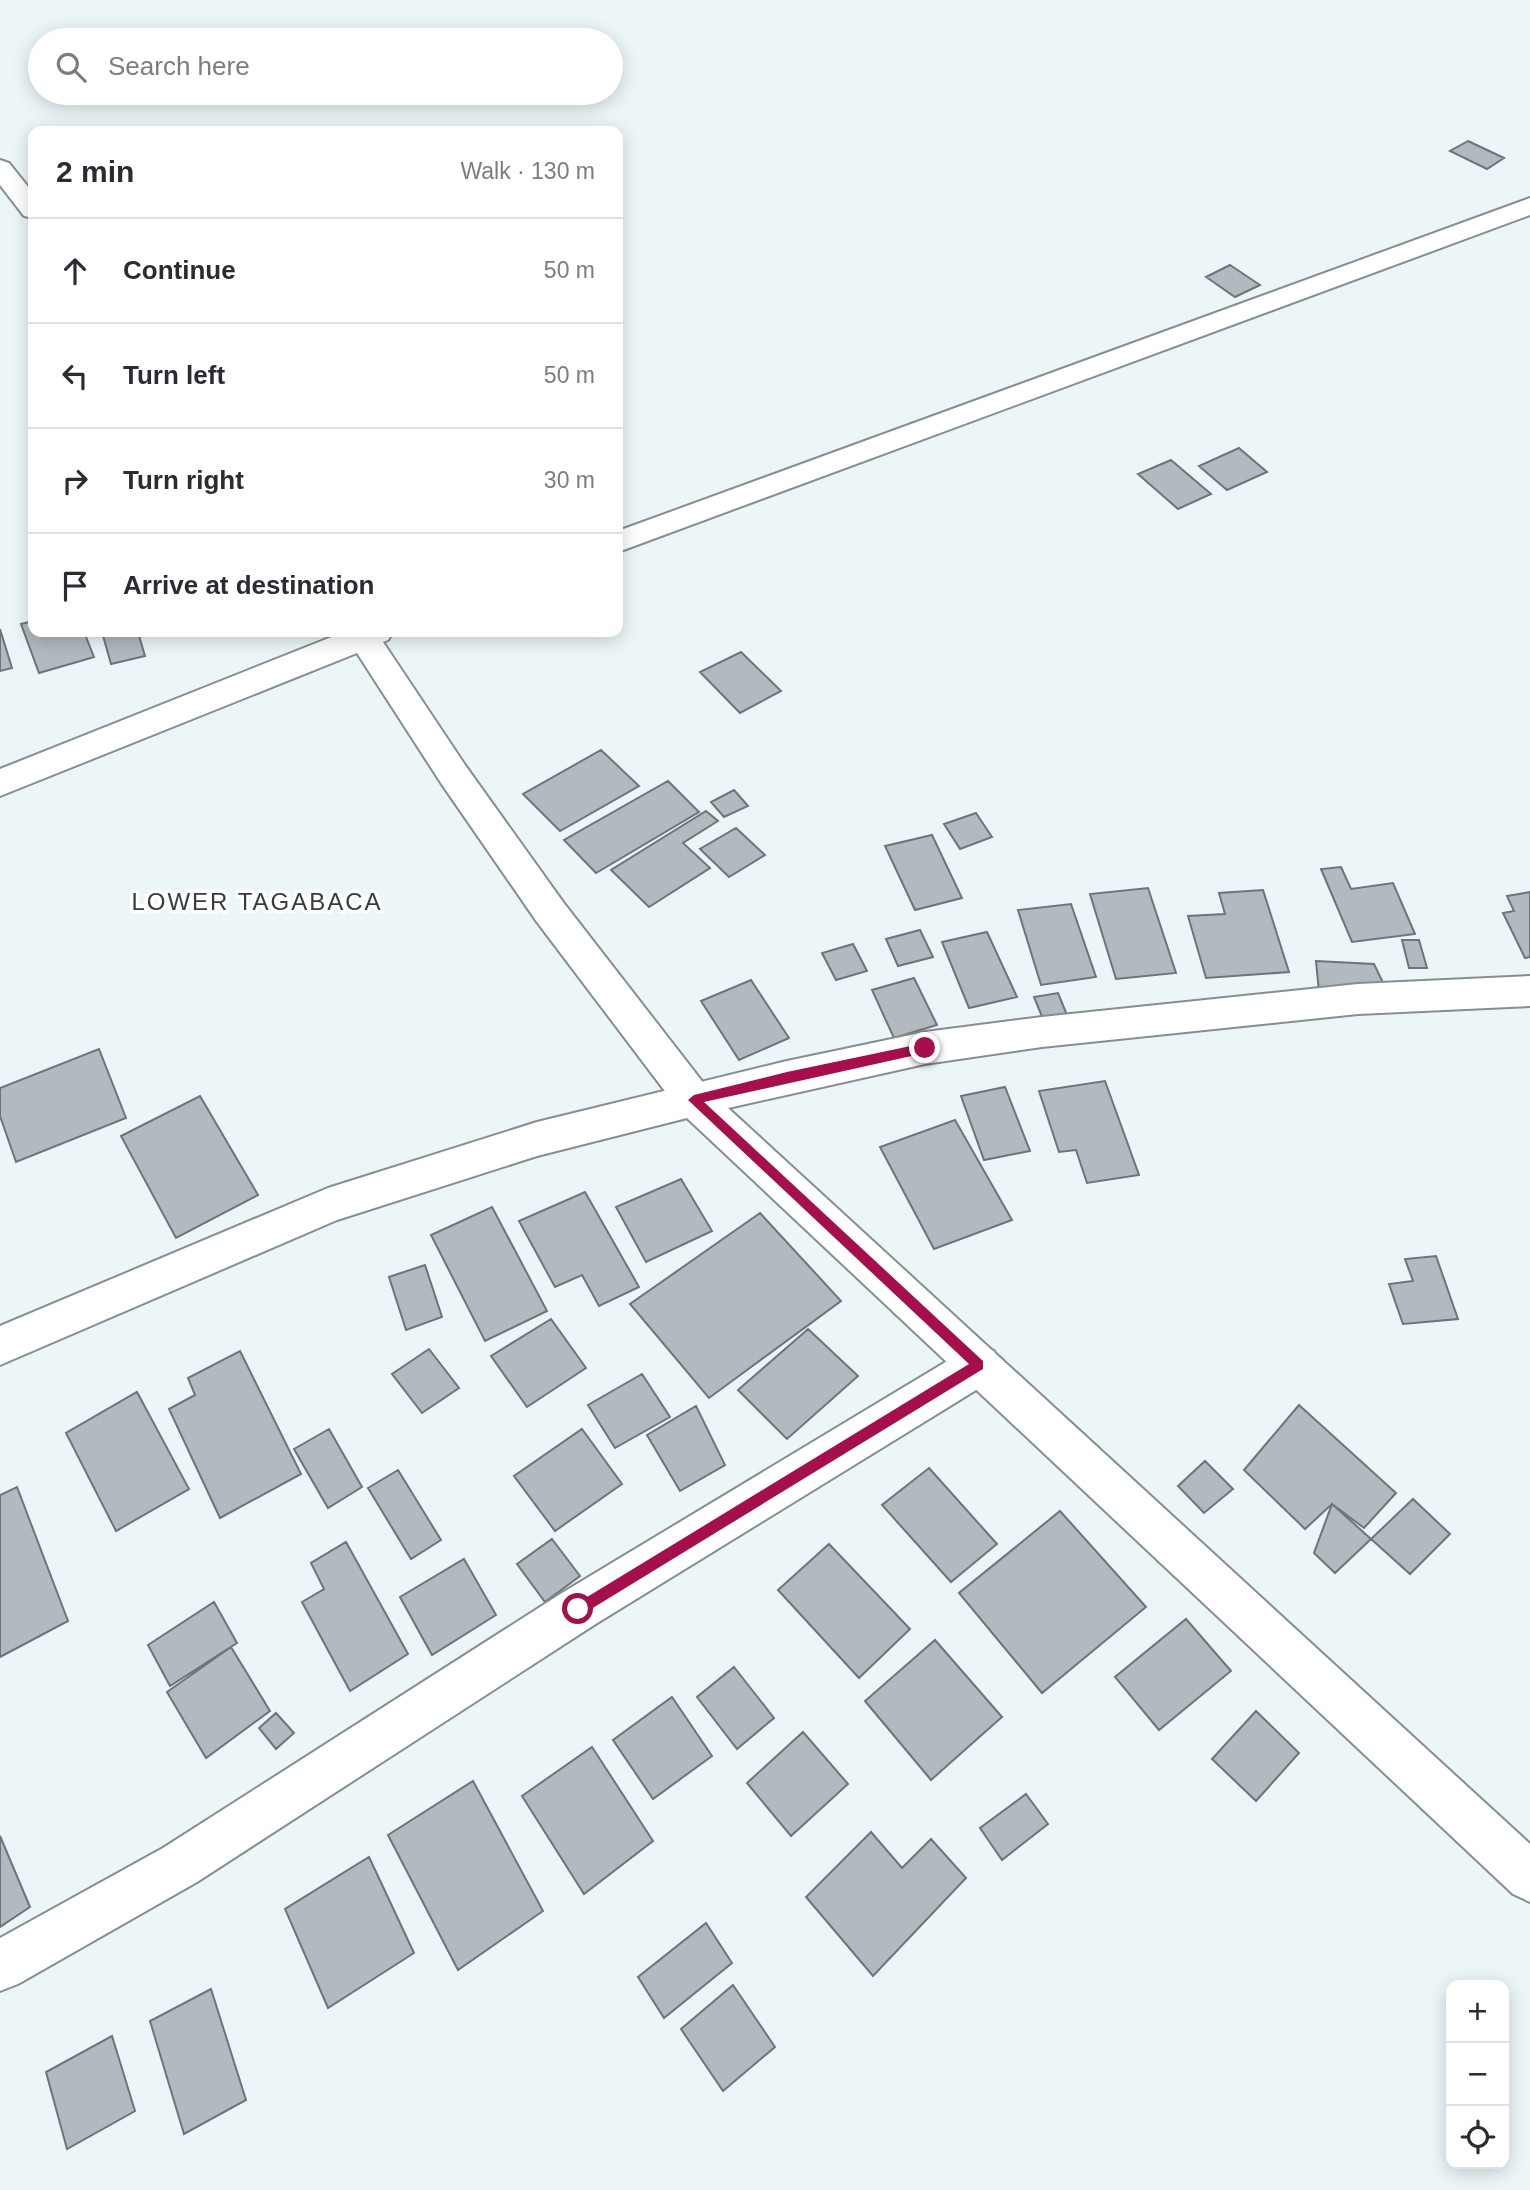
<!DOCTYPE html>
<meta charset="utf-8">
<style>
body{margin:0;font-family:Helvetica,sans-serif;background:#f7f7f7;color:#2b2b33}
.controls{position:absolute;right:21px;bottom:21px;display:grid;overflow:hidden;border-radius:14px;box-shadow:0 4px 18px #0003}
.controls button{width:63px;height:63px;display:grid;place-items:center;padding:0;border:0;border-bottom:2px solid #e1e1e2;background:#fff;color:#2b2b33;font:35px sans-serif}
.stop{position:absolute;width:21px;height:21px;margin:-16px;border:5px solid #a5104c;border-radius:50%;background:#fff}
.stop.end{background:#a5104c;border-color:#fff;box-shadow:0 2px 7px #0008}
.list{margin:0;padding:0;list-style:none}
h2{display:flex;justify-content:space-between;align-items:center;height:91px;margin:0;padding:0 28px;font-size:30px}
h2 small{font-size:23px;font-weight:400;color:#7c7c81}
.list li{display:grid;grid-template-columns:46px 1fr auto;gap:21px;align-items:center;box-sizing:border-box;height:105px;padding:0 28px;border-top:2px solid #e1e1e2}
.list b{display:block;font-size:26px;white-space:nowrap}
.list em{font-size:23px;font-style:normal;color:#7c7c81}
.icon{flex:none;width:38px;height:38px;fill:none;stroke:currentColor;stroke-width:2;stroke-linecap:round;stroke-linejoin:round}
.map{position:relative;flex:none;width:1530px;height:2190px;overflow:hidden}
.search{position:absolute;background:#fff;box-shadow:0 4px 18px #0003;left:28px;top:28px;width:595px;height:77px;display:flex;align-items:center;gap:18px;box-sizing:border-box;padding:0 24px;border-radius:38px;color:#7c7c81;font-size:26px}
.panel{position:absolute;background:#fff;box-shadow:0 4px 18px #0003;left:28px;top:126px;width:595px;height:511px;border-radius:14px}
.map>svg:first-child{display:block}
.building{fill:#b2b9bf;stroke:#6e747a;stroke-width:2}
.lines{fill:none;stroke-linecap:round;stroke-linejoin:round}
.minor-casing{stroke:#858e91;stroke-width:4}
.tertiary-casing{stroke:#858e91;stroke-width:4}
.minor{fill:#fff;fill-rule:evenodd}
.tertiary{fill:#fff;fill-rule:evenodd}
.route{fill:#a5104c}
.labels{text-anchor:middle;stroke-width:7;stroke-linejoin:round;paint-order:stroke}
.quarter-label{font-size:24px;letter-spacing:2px;fill:#353d3f;stroke:#fff}
</style>
<div class="map">
<svg width="1530" height="2190" viewBox="0 0 1530 2190">
<rect width="100%" height="100%" fill="#ecf6f8"/>
<!-- building -->
<path class="building" d="M1468,141L1504,158L1487,169L1450,151Z
M1230,265L1260,285L1235,297L1206,277Z
M1239,448L1267,472L1227,490L1199,466Z
M1171,460L1211,494L1178,509L1138,474Z
M33,621V632H84L94,657L39,673L21,624Z
M0,629L12,668L0,671Z
M102,632H138L145,656L111,664Z
M741,652L781,691L740,713L700,672Z
M601,750L639,786L560,831L523,794Z
M668,781L699,812L596,873L564,840Z
M734,790L748,806L724,817L711,802Z
M706,811L718,821L683,843L710,868L649,907L611,870Z
M976,813L992,837L960,849L944,824Z
M736,828L765,855L729,877L700,849Z
M932,835L962,898L915,910L885,846Z
M1341,867L1351,889L1393,883L1415,934L1352,942L1321,869Z
M1148,888L1176,973L1116,979L1090,894Z
M1263,890L1289,972L1206,978L1188,916L1225,914L1219,893Z
M1530,892V957L1525,958L1503,913L1514,911L1507,896Z
M1071,904L1096,977L1041,985L1018,910Z
M920,930L933,957L898,966L886,939Z
M987,932L1017,997L969,1008L942,942Z
M1402,940H1419L1427,968H1409Z
M853,944L867,971L836,980L822,953Z
M1316,961L1374,964L1388,993L1319,992Z
M914,978L937,1025L894,1038L872,990Z
M751,980L789,1038L739,1060L701,1001Z
M1058,993L1069,1020L1045,1024L1034,997Z
M99,1049L126,1118L16,1162L0,1116V1088Z
M1105,1081L1139,1175L1087,1183L1076,1150L1059,1152L1039,1091Z
M1005,1087L1030,1151L984,1160L961,1096Z
M200,1096L258,1195L176,1238L121,1136Z
M955,1120L1012,1220L934,1249L880,1147Z
M681,1179L712,1231L646,1262L616,1207Z
M585,1192L639,1287L599,1306L582,1275L555,1287L519,1221Z
M492,1207L547,1311L485,1341L431,1235Z
M760,1213L841,1301L709,1398L630,1304Z
M1436,1256L1458,1319L1403,1324L1389,1284L1413,1281L1405,1259Z
M425,1265L442,1317L406,1330L389,1277Z
M551,1319L586,1368L527,1407L491,1356Z
M808,1329L858,1376L787,1439L738,1390Z
M429,1349L459,1388L422,1413L392,1374Z
M240,1351L301,1474L220,1518L169,1409L195,1395L188,1378Z
M642,1374L670,1417L615,1448L588,1405Z
M137,1392L189,1489L116,1531L66,1433Z
M1299,1405L1396,1493L1364,1528L1332,1504L1305,1529L1244,1470Z
M696,1406L725,1465L680,1491L647,1435Z
M329,1429L362,1487L328,1508L294,1449Z
M582,1429L622,1484L555,1531L514,1476Z
M1205,1461L1233,1489L1204,1513L1178,1486Z
M929,1468L997,1544L951,1582L882,1505Z
M398,1470L441,1540L411,1559L368,1488Z
M17,1487L68,1621L0,1657V1495Z
M1413,1499L1450,1534L1410,1574L1371,1539Z
M1332,1504L1371,1539L1335,1573L1314,1553Z
M1060,1511L1146,1607L1042,1693L959,1593Z
M552,1539L580,1576L545,1602L517,1564Z
M346,1542L408,1654L350,1691L302,1602L324,1589L311,1563Z
M829,1544L910,1629L859,1678L778,1590Z
M464,1559L496,1615L432,1655L400,1597Z
M214,1602L237,1643L170,1686L148,1645Z
M1186,1619L1231,1671L1159,1730L1115,1677Z
M935,1640L1002,1717L931,1780L865,1701Z
M231,1647L270,1711L206,1758L167,1692Z
M734,1667L774,1718L737,1749L697,1697Z
M672,1697L712,1756L653,1799L613,1740Z
M1256,1711L1299,1753L1256,1801L1212,1759Z
M276,1713L294,1733L276,1749L259,1728Z
M803,1732L848,1784L791,1836L747,1783Z
M592,1747L653,1841L584,1894L522,1796Z
M473,1781L543,1911L458,1970L388,1835Z
M1026,1794L1048,1824L1002,1860L980,1828Z
M871,1832L902,1868L931,1839L966,1878L873,1976L806,1897Z
M0,1836L30,1907L0,1927Z
M369,1857L414,1953L328,2008L285,1909Z
M706,1923L732,1963L664,2018L638,1977Z
M733,1985L775,2047L723,2091L681,2029Z
M211,1989L246,2100L184,2134L150,2021Z
M112,2036L135,2111L67,2149L46,2072Z"/>
<g class="lines">
<!-- minor casing -->
<g class="minor-casing">
<path id="minor" d="M0,160L9,163L33,193V218L24,216L0,185Z
M1530,198V215L618,552V531Z
M344,632H393L388,640L383,642L465,765L563,902L708,1089L713,1100L708,1111L694,1116L680,1111L537,922L441,783L357,653L0,796V769Z
M979,1346L994,1351L1000,1365L994,1379L594,1625L197,1882L18,1984L0,1991V1938L163,1848L562,1593L964,1351Z"/>
</g>
<!-- tertiary casing -->
<g class="tertiary-casing">
<path id="tertiary" d="M1530,976V1006L1358,1014L1042,1047L925,1064L728,1108L1530,1844V1902L1513,1894L687,1118L537,1156L337,1220L0,1365V1326L328,1188L537,1122L787,1061L925,1032L1042,1017L1358,984Z"/>
</g>
<!-- minor -->
<use href="#minor" class="minor"/>
<!-- tertiary -->
<use href="#tertiary" class="tertiary"/>
</g>
<!-- route -->
<path class="route" d="M925,1043L931,1048L925,1053L704,1102L983,1361V1369L583,1614H574V1605L969,1364L688,1100L694,1095L787,1072Z"/>
<g class="labels">
<!-- quarter labels -->
<g class="quarter-label">
<text x="257" y="910">LOWER TAGABACA</text>
</g>
</g>
</svg>
<div class="controls">
<button>+</button>
<button>−</button>
<button><svg class="icon" aria-label="locate" viewBox="0 0 24 24"><circle cx="12" cy="12" r="6"/><path d="M12 2v4M12 18v4M2 12h4M18 12h4"/></svg></button>
</div>
<div class="stop" style="left:578px;top:1609px"></div>
<div class="stop end" style="left:925px;top:1048px"></div>
<div class="search"><svg class="icon" aria-label="search" viewBox="0 0 24 24"><circle cx="10" cy="10" r="6"/><path d="M15 15l6 6"/></svg>Search here</div>
<section class="panel">
<h2>2 min<small>Walk · 130 m</small></h2>
<ul class="list">
<li><svg class="icon" aria-label="ahead" viewBox="0 0 24 24"><path d="M12 20V5M6 11l6-6 6 6"/></svg><div><b>Continue</b></div><em>50 m</em></li>
<li><svg class="icon" aria-label="left" viewBox="0 0 24 24"><path d="M17 20v-9H6M10 6l-5 5 5 5"/></svg><div><b>Turn left</b></div><em>50 m</em></li>
<li><svg class="icon" aria-label="right" viewBox="0 0 24 24"><path d="M7 20v-9h11M14 6l5 5-5 5"/></svg><div><b>Turn right</b></div><em>30 m</em></li>
<li><svg class="icon" aria-label="arrive" viewBox="0 0 24 24"><path d="M6 21V4h12l-3 4 3 4H6"/></svg><div><b>Arrive at destination</b></div></li>
</ul>
</section>
</div>
